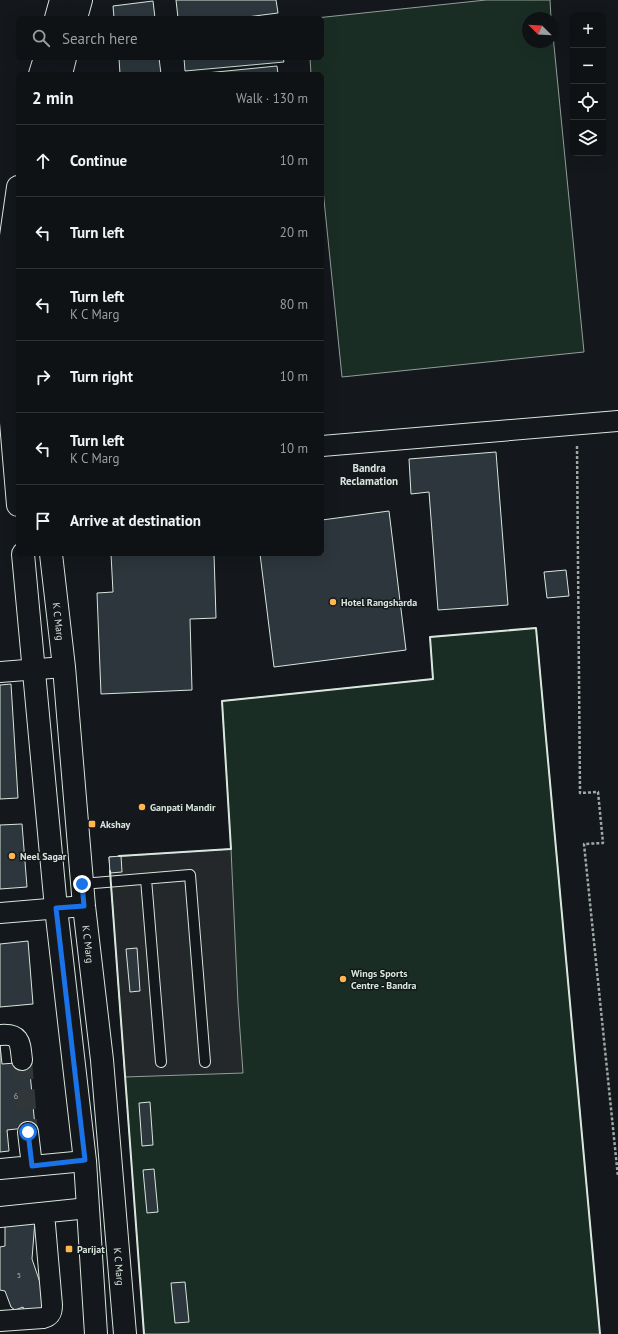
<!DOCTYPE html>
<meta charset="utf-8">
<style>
body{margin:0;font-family:"PT Sans",sans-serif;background:#181b1e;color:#f1f3f6}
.controls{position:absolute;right:12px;top:12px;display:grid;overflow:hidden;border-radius:6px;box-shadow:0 4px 16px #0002}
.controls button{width:36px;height:36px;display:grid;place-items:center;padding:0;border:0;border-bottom:1px solid #2f3234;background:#0f1215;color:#f1f3f6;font:20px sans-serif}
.compass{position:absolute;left:522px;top:12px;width:36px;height:36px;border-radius:50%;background:#0f1215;box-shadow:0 4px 16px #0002;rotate:294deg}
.stop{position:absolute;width:12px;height:12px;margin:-9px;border:3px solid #1a73e8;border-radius:50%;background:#fff}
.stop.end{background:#1a73e8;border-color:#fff;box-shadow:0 1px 4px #0008}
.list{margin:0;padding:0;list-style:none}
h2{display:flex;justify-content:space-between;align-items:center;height:52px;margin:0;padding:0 16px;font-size:17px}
h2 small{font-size:13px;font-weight:400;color:#9b9ea0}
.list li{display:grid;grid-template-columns:26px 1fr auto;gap:12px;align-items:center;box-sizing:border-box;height:72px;padding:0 16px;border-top:1px solid #2f3234}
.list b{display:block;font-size:15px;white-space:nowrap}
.list p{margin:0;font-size:13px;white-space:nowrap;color:#9b9ea0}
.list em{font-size:13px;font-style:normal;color:#9b9ea0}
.icon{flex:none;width:22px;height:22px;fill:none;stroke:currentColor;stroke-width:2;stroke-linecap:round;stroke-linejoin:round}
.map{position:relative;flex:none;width:618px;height:1334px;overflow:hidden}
.search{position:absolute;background:#0f1215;box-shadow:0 4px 16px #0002;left:16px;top:16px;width:308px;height:44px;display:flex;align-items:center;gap:10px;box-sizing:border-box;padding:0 14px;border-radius:6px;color:#9b9ea0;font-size:15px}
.panel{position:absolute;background:#0f1215;box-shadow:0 4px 16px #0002;left:16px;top:72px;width:308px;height:484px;border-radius:6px}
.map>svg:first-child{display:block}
.green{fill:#1a2d24;stroke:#939e99}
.parking{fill:#24282b;stroke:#939e99}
.building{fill:#2c363c;stroke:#d8e6dc}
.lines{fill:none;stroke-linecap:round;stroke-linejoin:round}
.minor-tunnel{stroke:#313739;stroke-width:20;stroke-dasharray:20 10;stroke-linecap:butt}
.service-casing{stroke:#d8e6dc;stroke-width:12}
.minor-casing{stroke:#d8e6dc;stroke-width:22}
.secondary-casing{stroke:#d8e6dc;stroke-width:24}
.path{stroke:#9da8a2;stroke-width:2.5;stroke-dasharray:3 2;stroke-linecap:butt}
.service{stroke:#14181c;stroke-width:10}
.minor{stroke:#14181c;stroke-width:20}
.secondary{stroke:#14181c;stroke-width:22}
.wall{stroke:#d8e6dc;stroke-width:2}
.route{stroke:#1a73e8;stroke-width:5}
.poi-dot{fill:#ffb74d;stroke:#14181c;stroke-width:1.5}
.labels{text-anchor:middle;stroke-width:3;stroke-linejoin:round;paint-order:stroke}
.number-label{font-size:8px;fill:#adbab4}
.poi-label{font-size:10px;font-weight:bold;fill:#d8e6dc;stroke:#14181c;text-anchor:start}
.street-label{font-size:10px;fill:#d8e6dc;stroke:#14181c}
.neighbourhood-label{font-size:11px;font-weight:bold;fill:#d8e6dc;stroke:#14181c}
</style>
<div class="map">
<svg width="618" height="1334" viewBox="0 0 618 1334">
<rect width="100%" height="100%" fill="#14181c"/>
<!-- green -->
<path class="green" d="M486,0H550L551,18H528V42H552V25L584,352L342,377L322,180V74H311L310,58H322V18H316Z
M536,628L600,1334H144L109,857L231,849L222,701L433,679L430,637Z"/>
<!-- parking -->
<path class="parking" d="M231,849L238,1003L243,1073L125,1077L109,857Z"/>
<!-- building -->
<path class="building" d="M176,0H276L278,13L239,18H178Z
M153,1L155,18H114L113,6Z
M119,58H159L161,74H120Z
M184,58H283L284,62L185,71Z
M277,66L278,74H196Z
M496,452L508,605L438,610L429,492L411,494L409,459Z
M389,511L406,650L274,667L260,554H322V520Z
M111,554H214L216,618L190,619L192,690L101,694L97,593L113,592Z
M566,570L569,596L547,598L544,572Z
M11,684L18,798L0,799V685Z
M22,824L27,887L0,889V825Z
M121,856L122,872L110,873L109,857Z
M28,941L33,1004L0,1007V944Z
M137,948L140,991L130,992L126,949Z
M0,1045L2,1064L29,1062L35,1127L7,1130L9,1151L0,1152Z
M150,1102L153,1145L142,1146L139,1103Z
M154,1169L158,1212L147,1213L143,1170Z
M35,1220L32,1259L48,1306L26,1314L23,1307L15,1310L11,1307L5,1291L0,1290V1247L5,1246V1225Z
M185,1282L189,1322L175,1323L171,1283Z"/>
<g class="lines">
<!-- minor-tunnel -->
<path class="minor-tunnel" d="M22,1060L28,1132"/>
<!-- service casing -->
<g class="service-casing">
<path id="service" d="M146,879L161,1062
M82,884L190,875L205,1062"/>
</g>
<!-- minor casing -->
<g class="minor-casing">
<path id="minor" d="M322,446L618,421
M0,672L64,667
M0,913L84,906
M0,1035C21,1033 20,1043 22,1060
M28,1132L32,1166
M0,1169L85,1161
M0,1217L88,1208
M0,1321L43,1318C51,1316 52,1312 52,1305L44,1213"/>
</g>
<!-- secondary casing -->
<g class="secondary-casing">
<g id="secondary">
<path d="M56,18L61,0"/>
<path d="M76,18L81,0"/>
<path d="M40,74L45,58"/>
<path d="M61,74L65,58"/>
<path d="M18,187L6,271L7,375L18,505"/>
<path d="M23,554L56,908L85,1161L96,1334"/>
<path id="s1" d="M51,554L64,667L84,906L102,1060L125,1334"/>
</g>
</g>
<!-- path -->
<path class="path" d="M577,446L580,793L598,792L603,843L584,844L618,1177"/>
<!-- service -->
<use href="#service" class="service"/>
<!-- minor -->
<use href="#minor" class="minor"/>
<!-- secondary -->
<use href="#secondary" class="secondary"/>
<!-- wall -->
<path class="wall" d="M119,856L231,849L222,701L433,679L430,637L536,628L600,1334
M110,871L144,1334"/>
</g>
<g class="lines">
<!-- route -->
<path class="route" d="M28,1132L32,1166L85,1160L56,908L84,906L82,884"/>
</g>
<!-- markers -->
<g class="poi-dot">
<circle cx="333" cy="602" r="4"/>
<circle cx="142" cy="807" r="4"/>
<rect x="88" y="820" width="8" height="8" rx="2"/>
<circle cx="12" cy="856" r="4"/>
<circle cx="343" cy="979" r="4"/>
<rect x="65" y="1245" width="8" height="8" rx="2"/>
</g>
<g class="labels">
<!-- number labels -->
<g class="number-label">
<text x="16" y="1099">6</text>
<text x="19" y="1278">5</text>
</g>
<!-- poi labels -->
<g class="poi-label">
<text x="341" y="606">Hotel Rangsharda</text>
<text x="150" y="811">Ganpati Mandir</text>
<text x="100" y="828">Akshay</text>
<text x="20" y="860">Neel Sagar</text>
<text x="351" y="977">Wings Sports<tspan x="351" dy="12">Centre - Bandra</tspan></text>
<text x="77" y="1253">Parijat</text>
</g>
<!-- street labels -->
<g class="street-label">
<text dy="4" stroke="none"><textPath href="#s1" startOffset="68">K C Marg</textPath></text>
<text dy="4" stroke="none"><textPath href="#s1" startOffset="392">K C Marg</textPath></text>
<text dy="4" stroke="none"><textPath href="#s1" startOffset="716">K C Marg</textPath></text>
</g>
<!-- neighbourhood labels -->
<g class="neighbourhood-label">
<text x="369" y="472">Bandra<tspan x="369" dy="13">Reclamation</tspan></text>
</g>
</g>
</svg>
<div class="controls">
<button>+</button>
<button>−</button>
<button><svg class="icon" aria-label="locate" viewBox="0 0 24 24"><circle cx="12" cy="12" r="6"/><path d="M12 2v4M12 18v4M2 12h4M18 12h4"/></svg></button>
<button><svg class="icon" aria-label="layers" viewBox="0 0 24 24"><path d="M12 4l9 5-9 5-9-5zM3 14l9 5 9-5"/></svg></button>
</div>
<svg class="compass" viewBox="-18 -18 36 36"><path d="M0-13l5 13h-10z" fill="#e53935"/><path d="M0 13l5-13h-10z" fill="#9b9ea0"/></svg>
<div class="stop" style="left:28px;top:1132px"></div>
<div class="stop end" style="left:82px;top:884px"></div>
<div class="search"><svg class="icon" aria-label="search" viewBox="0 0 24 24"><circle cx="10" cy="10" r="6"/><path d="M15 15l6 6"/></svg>Search here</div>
<section class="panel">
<h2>2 min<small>Walk · 130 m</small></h2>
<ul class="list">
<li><svg class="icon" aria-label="ahead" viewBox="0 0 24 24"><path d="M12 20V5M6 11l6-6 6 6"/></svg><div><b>Continue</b></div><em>10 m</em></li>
<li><svg class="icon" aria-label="left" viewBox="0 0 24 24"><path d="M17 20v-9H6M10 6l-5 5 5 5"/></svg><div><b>Turn left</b></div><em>20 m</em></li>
<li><svg class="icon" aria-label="left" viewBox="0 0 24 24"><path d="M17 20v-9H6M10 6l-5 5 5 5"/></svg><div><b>Turn left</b><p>K C Marg</p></div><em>80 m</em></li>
<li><svg class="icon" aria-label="right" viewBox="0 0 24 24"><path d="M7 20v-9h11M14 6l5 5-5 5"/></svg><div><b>Turn right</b></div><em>10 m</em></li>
<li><svg class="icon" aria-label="left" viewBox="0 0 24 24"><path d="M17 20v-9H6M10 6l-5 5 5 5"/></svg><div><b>Turn left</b><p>K C Marg</p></div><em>10 m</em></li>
<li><svg class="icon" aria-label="arrive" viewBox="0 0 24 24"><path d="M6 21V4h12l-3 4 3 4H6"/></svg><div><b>Arrive at destination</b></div></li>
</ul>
</section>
</div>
